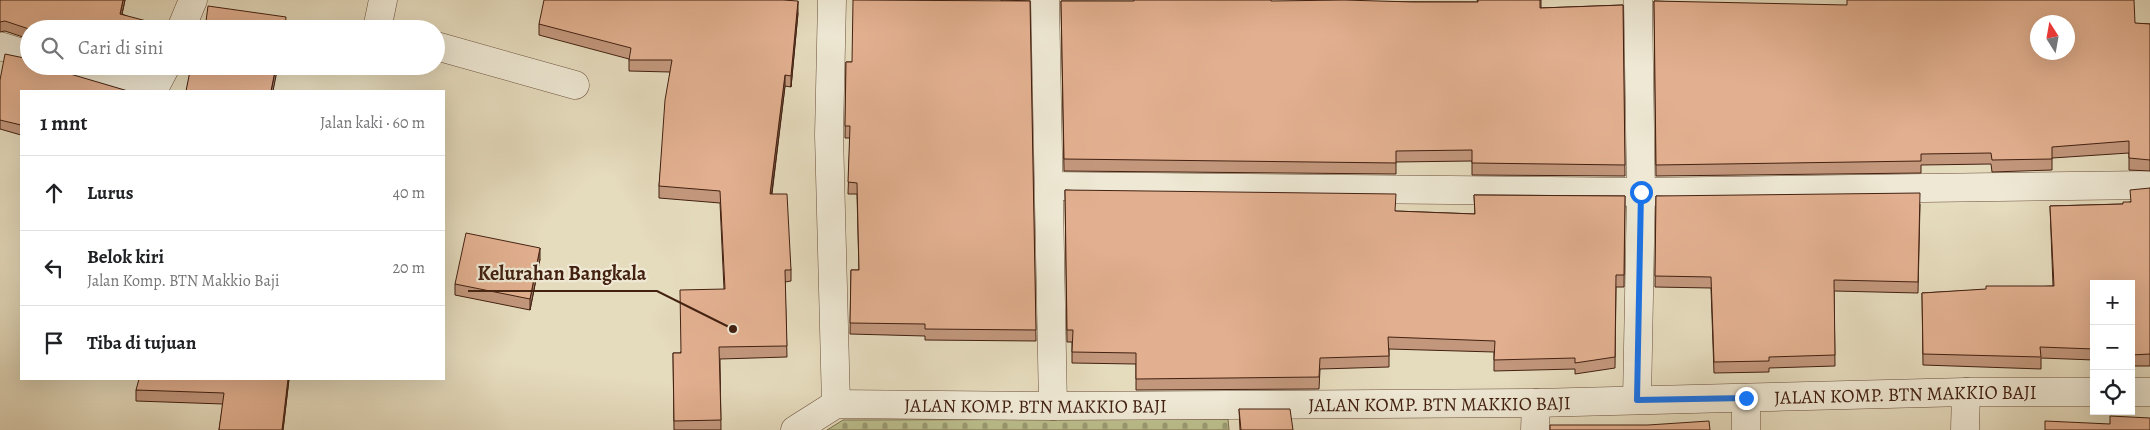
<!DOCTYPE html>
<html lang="id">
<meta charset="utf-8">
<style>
body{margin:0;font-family:Alegreya,serif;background:#f2f2f2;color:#202124}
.controls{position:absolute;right:15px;bottom:15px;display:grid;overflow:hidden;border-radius:0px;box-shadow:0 5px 20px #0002}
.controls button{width:45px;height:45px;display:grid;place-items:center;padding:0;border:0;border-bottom:1px solid #e0e0e0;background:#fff;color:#202124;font:25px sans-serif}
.compass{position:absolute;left:2030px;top:15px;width:45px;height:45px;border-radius:50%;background:#fff;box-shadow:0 5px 20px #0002;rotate:349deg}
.stop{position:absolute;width:15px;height:15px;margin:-11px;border:4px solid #1a73e8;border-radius:50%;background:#fff}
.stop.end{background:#1a73e8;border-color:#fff;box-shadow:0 1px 5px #0008}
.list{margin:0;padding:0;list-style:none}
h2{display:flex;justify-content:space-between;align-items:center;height:65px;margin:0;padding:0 20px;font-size:21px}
h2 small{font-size:16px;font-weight:400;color:#757577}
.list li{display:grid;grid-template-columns:32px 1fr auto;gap:15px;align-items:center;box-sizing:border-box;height:75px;padding:0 20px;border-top:1px solid #e0e0e0}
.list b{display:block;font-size:19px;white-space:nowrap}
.list p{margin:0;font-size:16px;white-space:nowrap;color:#757577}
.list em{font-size:16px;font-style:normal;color:#757577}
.icon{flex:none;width:28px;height:28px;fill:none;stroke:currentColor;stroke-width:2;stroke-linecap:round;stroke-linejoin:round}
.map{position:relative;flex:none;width:2150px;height:430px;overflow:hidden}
.search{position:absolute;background:#fff;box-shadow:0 5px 20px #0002;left:20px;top:20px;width:425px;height:55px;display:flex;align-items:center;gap:12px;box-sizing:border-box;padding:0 18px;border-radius:28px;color:#757577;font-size:19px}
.panel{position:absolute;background:#fff;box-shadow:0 5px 20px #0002;left:20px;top:90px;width:425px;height:290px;border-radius:0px}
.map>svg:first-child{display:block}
.cemetery{fill:url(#cemetery-stones);stroke:#7f704f}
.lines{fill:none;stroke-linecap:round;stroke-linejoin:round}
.minor-casing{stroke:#6c503c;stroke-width:29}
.minor{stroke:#eee8d4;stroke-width:28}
.wall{fill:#c2977c;stroke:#432111}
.shaded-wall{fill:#9e7b65;stroke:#432111}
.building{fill:#e2b090;stroke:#432111;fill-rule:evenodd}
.route{stroke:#1a73e8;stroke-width:6}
.labels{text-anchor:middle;stroke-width:4.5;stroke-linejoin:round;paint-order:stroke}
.street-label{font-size:19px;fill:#432111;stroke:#eee8d4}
.leader{fill:none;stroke:#432111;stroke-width:2}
.callout-dot{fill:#432111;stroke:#eee8d4;stroke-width:2}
.callout-label{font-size:20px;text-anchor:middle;font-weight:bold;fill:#432111;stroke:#eee8d4;stroke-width:4.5;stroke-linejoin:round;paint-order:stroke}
</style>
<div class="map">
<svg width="2150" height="430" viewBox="0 0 2150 430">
<defs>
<pattern id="cemetery-stones" width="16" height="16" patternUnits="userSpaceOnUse" patternTransform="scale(1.25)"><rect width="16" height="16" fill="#bbbe8d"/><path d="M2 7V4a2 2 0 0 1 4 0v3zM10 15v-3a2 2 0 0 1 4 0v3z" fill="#9a9a72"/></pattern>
</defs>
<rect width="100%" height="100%" fill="#e5dbbd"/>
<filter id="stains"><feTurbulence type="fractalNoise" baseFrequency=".004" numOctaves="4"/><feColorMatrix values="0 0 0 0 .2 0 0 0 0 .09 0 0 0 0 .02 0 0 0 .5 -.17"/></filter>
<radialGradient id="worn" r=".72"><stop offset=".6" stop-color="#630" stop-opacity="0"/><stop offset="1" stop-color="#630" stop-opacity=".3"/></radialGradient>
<!-- cemetery -->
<path class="cemetery" d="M1228,419L1229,430H827L843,420Z"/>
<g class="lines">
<!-- minor casing -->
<g class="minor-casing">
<g id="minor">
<path d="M832,0L829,135L836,404"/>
<path d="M1045,0L1053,406"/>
<path d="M181,29L193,0"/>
<path d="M377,29L383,0"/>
<path d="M0,46L29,55"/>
<path d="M436,46L575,85"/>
<path d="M65,66L143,89L156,85L166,66"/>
<path d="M1050,186L1641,192L2150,185"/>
<path d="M2131,392H2150"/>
<path d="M1746,398V430"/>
<path d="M1637,400L1641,192L1638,0"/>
<path id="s1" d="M795,430L836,404L1053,406L1536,403L1966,392H2094"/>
<path d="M1535,430L1536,403"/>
<path d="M1965,430L1966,392"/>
</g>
</g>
<!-- minor -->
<use href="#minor" class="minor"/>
</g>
<!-- wall -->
<path class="wall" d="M0,0H125L122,14L158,29H29V39L5,31L0,32Z
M1003,0L1030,1L1036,341L925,340V336L850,334L851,270H859L857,194H848L850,138H845L846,62H852Z
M1477,0H1541V8L1623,5L1625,176L1472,175V161L1396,162V174L1064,171L1061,1L1478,2Z
M1654,1L2150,24V171L2129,170V153L2052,158V170L1992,172L1991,164L1921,165V173L1656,176Z
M798,13L791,87L785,86L772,194L791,270V281L785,282L787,357L720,359L721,430H674L673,353H680L724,289L720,203L659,198V186L670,72L629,71V59L539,35V24Z
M121,66H145L143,73Z
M0,80L21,91V135L0,129Z
M2150,188V366H2131V284H2094V360L2041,358V369L1923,365L1922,293L2053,286L2050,206L2123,204L2130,202Z
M1065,190L1395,211L1475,214L1474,195L1625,196L1624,287H1616L1615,368L1575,374V369L1494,371V352L1389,349V367L1320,369L1319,389L1136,390V364L1072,363V342H1067Z
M1656,196L1920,204L1918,293L1834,291L1835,366L1769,368V372L1714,373L1711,288L1655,287Z
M540,259L530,310L455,295V284Z
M289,379L283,430H219L223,404L136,401V390Z
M1239,409L1293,430H1240Z"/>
<!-- shaded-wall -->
<path class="shaded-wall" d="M123,0H125L120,23V14Z
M798,1V13L791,87V76Z
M143,66H145L143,73Z
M276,66H278L273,91H271Z
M785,75V86L770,206V194Z
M540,248V259L530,310V299Z
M288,379H289L283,430H282Z"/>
<!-- building -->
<path class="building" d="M0,0H123L120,14L158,24L156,29H29L5,21L0,22Z
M544,0H783L798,1L791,76L785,75L770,194H787L791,270H785L787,346L719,347L721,420L674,421L673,353H681L680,290L725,289L720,191L659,186L665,100L672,60H629L631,48L539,24Z
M853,0L1030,1L1036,330L925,329V324L850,323L851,270H859L857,183L848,182L850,126H845V124L846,62H852Z
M1134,0H1271V1L1344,0L1413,2H1478V0H1540V8L1623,5L1625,165L1472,163V150L1396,151V163L1064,159L1061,1H1134Z
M1847,0H2134L2135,23L2150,24V160L2129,158V141L2052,147V159L1992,160L1991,153L1921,154V161L1656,165L1654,1L1847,5ZM2038,22H2068V52H2038Z
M208,6L286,17L285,29H205Z
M5,54L29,59V66H53L60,71L128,91H21V125L0,120V80Z
M191,66H276L271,91H186Z
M2150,188V354L2131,355V284H2094V349L2040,347L2041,357L1923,354L1922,293L1986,289V286H2054L2050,206L2123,204V202H2131L2130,190Z
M1065,190L1396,194L1395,211L1475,214L1474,195L1625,196L1624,275H1616L1615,357L1575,363V358L1494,360L1495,341L1388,337L1389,356L1320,358L1319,377L1136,379V353L1072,352L1073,330H1067Z
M1920,193L1918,282L1834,280L1835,355L1769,357V361L1714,362L1711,277L1655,276L1656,196Z
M466,233L540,248L530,299L455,284Z
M139,379H288L282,430H219L224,393L136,390Z
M1239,409H1290L1293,430H1241Z
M2110,416L2150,418V430H2045V421L2110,424Z
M1709,421L1710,430H1550V425H1648Z"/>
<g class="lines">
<!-- route -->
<path class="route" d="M1641,192L1637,400L1746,398"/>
</g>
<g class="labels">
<!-- street labels -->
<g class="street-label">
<text dy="7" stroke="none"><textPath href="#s1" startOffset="1118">JALAN KOMP. BTN MAKKIO BAJI</textPath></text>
<text dy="7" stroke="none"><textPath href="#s1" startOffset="652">JALAN KOMP. BTN MAKKIO BAJI</textPath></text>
<text dy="7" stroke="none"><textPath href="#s1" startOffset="248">JALAN KOMP. BTN MAKKIO BAJI</textPath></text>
</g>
</g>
<!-- callouts -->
<path class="leader" d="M733 329L657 291H468"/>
<circle class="callout-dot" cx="733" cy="329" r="5"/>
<g class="callout-label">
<text x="562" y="280">Kelurahan Bangkala</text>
</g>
<rect width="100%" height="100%" filter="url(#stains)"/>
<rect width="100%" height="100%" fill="url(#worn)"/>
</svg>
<div class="controls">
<button>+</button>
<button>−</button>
<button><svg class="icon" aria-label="locate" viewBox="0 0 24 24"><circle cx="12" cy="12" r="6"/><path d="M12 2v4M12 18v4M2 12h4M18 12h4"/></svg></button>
</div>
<svg class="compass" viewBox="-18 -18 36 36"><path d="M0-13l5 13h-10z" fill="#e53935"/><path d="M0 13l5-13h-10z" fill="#757577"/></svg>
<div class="stop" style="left:1641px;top:192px"></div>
<div class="stop end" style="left:1746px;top:398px"></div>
<div class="search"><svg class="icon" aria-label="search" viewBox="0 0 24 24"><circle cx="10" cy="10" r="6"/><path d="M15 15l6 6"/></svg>Cari di sini</div>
<section class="panel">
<h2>1 mnt<small>Jalan kaki · 60 m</small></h2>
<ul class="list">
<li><svg class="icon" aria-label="ahead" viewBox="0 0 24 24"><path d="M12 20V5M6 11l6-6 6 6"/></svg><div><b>Lurus</b></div><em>40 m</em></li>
<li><svg class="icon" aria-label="left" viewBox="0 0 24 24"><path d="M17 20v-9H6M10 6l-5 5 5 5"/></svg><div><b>Belok kiri</b><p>Jalan Komp. BTN Makkio Baji</p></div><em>20 m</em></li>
<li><svg class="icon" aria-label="arrive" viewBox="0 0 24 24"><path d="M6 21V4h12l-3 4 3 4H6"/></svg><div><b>Tiba di tujuan</b></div></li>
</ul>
</section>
</div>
